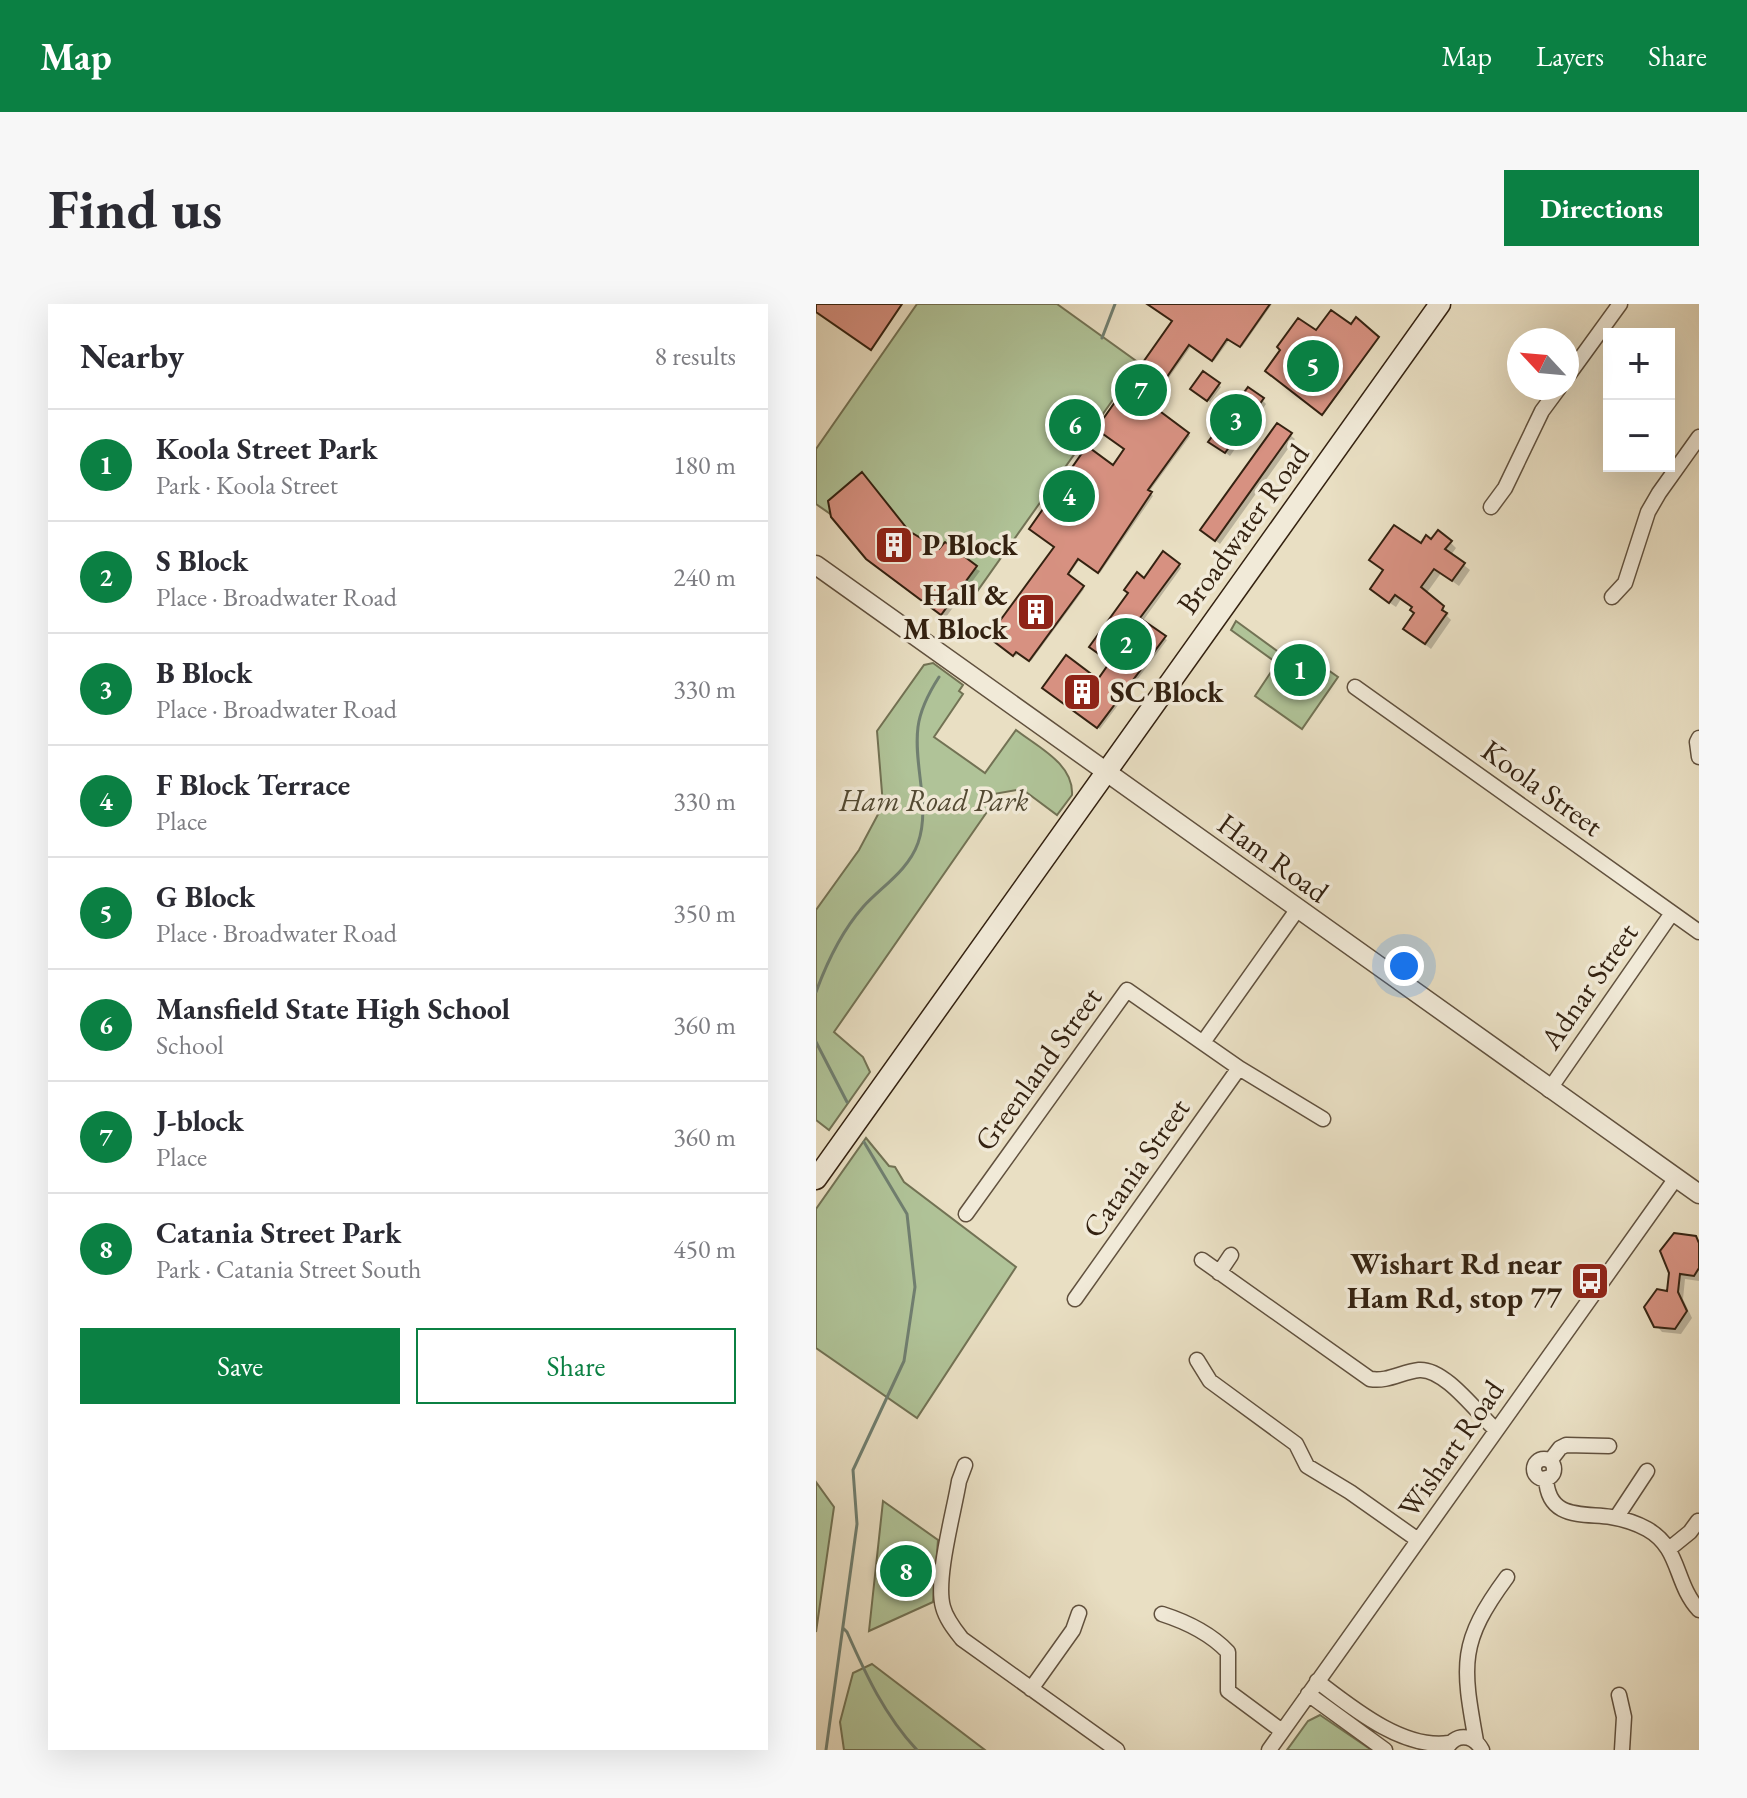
<!DOCTYPE html>
<meta charset="utf-8">
<style>
body{margin:0;font-family:"EB Garamond",serif;background:#f7f7f7;color:#2b2b33}
.controls{position:absolute;right:24px;top:24px;display:grid;overflow:hidden;border-radius:0px;box-shadow:0 8px 32px #0002}
.controls button{width:72px;height:72px;display:grid;place-items:center;padding:0;border:0;border-bottom:2px solid #e1e1e2;background:#fff;color:#2b2b33;font:40px sans-serif}
.compass{position:absolute;left:691px;top:24px;width:72px;height:72px;border-radius:50%;background:#fff;box-shadow:0 8px 32px #0002;rotate:296deg}
.you{position:absolute;left:588px;top:662px;width:28px;height:28px;margin:-20px;border:6px solid #fff;border-radius:50%;background:#1a73e8;box-shadow:0 0 0 12px #1a73e833}
.badge{display:grid;place-items:center;width:52px;height:52px;border-radius:50%;background:#0b8043;color:#fff;font-size:26px;font-weight:700}
.pin{position:absolute;translate:-50% -50%;border:4px solid #fff;box-shadow:0 2px 8px #0006}
.list{margin:0;padding:0;list-style:none}
h2{display:flex;justify-content:space-between;align-items:center;height:104px;margin:0;padding:0 32px;font-size:34px}
h2 small{font-size:26px;font-weight:400;color:#7c7c81}
.list li{display:grid;grid-template-columns:52px 1fr auto;gap:24px;align-items:center;box-sizing:border-box;height:112px;padding:0 32px;border-top:2px solid #e1e1e2}
.list b{display:block;font-size:30px;white-space:nowrap}
.list p{margin:0;font-size:26px;white-space:nowrap;color:#7c7c81}
.list em{font-size:26px;font-style:normal;color:#7c7c81}
.actions{display:flex;gap:16px;padding:24px 32px}
.actions a{flex:1;padding:18px 0;border:2px solid #0b8043;border-radius:0px;text-align:center;font-size:28px;color:#0b8043}
.actions .main{background:#0b8043;color:#fff}
.map{position:relative;flex:none;width:883px;height:1446px;overflow:hidden;border-radius:0px}
header{display:flex;align-items:center;gap:48px;box-sizing:border-box;height:112px;padding:0 40px;background:#0b8043;color:#fff}
header strong{font-size:38px}
nav{display:flex;gap:44px;margin-inline-start:auto;font-size:28px}
.intro{display:flex;align-items:center;justify-content:space-between;box-sizing:border-box;height:192px;padding:0 48px}
h1{margin:0;font-size:56px}
.button{padding:20px 36px;border-radius:0px;background:#0b8043;color:#fff;font-size:28px;font-weight:700}
main{display:flex;gap:48px;padding:0 48px}
aside{flex:1;background:#fff;border-radius:0px;box-shadow:0 8px 32px #0002}
.map>svg:first-child{display:block}
.green{fill:#b0c398;stroke:#727254;stroke-width:2}
.shadow{fill:#0003}
.lines{fill:none;stroke-linecap:round;stroke-linejoin:round}
.stream{stroke:#707f70;stroke-width:3}
.building{fill:#d79181;stroke:#342211;stroke-width:2}
.minor-casing{stroke:#61513e;stroke-width:17}
.tertiary-casing{stroke:#61513e;stroke-width:21}
.secondary-casing{stroke:#342211;stroke-width:23}
.minor{stroke:#f1ead8;stroke-width:14}
.tertiary{stroke:#f1ead8;stroke-width:18}
.secondary{stroke:#f1ead8;stroke-width:20}
.labels{text-anchor:middle;stroke-width:7;stroke-linejoin:round;paint-order:stroke}
.street-label{font-size:30px;fill:#342211;stroke:#f1ead8}
.poi-label{font-size:30px;font-weight:bold;fill:#342211;stroke:#f1ead8;text-anchor:start}
.park-label{font-size:30px;font-style:italic;fill:#534a33;stroke:#f1ead8}
</style>
<header>
<strong>Map</strong>
<nav><a>Map</a><a>Layers</a><a>Share</a></nav>
</header>
<div class="intro"><h1>Find us</h1><a class="button">Directions</a></div>
<main>
<aside>
<h2>Nearby<small>8 results</small></h2>
<ul class="list">
<li><span class="badge">1</span><div><b>Koola Street Park</b><p>Park · Koola Street</p></div><em>180 m</em></li>
<li><span class="badge">2</span><div><b>S Block</b><p>Place · Broadwater Road</p></div><em>240 m</em></li>
<li><span class="badge">3</span><div><b>B Block</b><p>Place · Broadwater Road</p></div><em>330 m</em></li>
<li><span class="badge">4</span><div><b>F Block Terrace</b><p>Place</p></div><em>330 m</em></li>
<li><span class="badge">5</span><div><b>G Block</b><p>Place · Broadwater Road</p></div><em>350 m</em></li>
<li><span class="badge">6</span><div><b>Mansfield State High School</b><p>School</p></div><em>360 m</em></li>
<li><span class="badge">7</span><div><b>J-block</b><p>Place</p></div><em>360 m</em></li>
<li><span class="badge">8</span><div><b>Catania Street Park</b><p>Park · Catania Street South</p></div><em>450 m</em></li>
</ul>
<div class="actions"><a class="main">Save</a><a>Share</a></div>
</aside>
<div class="map">
<svg width="883" height="1446" viewBox="0 0 883 1446">
<rect width="100%" height="100%" fill="#e9dfc3"/>
<filter id="stains"><feTurbulence type="fractalNoise" baseFrequency=".0025" numOctaves="4"/><feColorMatrix values="0 0 0 0 .2 0 0 0 0 .09 0 0 0 0 .02 0 0 0 .5 -.17"/></filter>
<radialGradient id="worn" r=".72"><stop offset=".6" stop-color="#630" stop-opacity="0"/><stop offset="1" stop-color="#630" stop-opacity=".3"/></radialGradient>
<!-- green -->
<path class="green" d="M101,0H241L323,59L155,296L142,299L0,200V145Z
M420,317L468,352L476,341L522,373L486,425L439,392L461,359L415,326Z
M117,359L147,381L143,387L147,390L118,433L169,469L200,426C222,443 258,460 256,491L241,511L206,485L172,491L173,505L18,728L47,753L54,768L13,826L0,816V606L43,546L67,501L61,427L108,361Z
M50,834L73,862L79,863L88,878L200,963L101,1114L0,1044V905Z
M0,1178L18,1203L0,1328Z
M67,1197L122,1236L117,1298L53,1327Z
M56,1360L169,1446H28L24,1418L37,1369Z
M504,1411L554,1445L555,1446H471L492,1417Z"/>
<!-- shadow -->
<path class="shadow" d="M333,0H456L426,43L414,35L398,57L376,41L333,102L374,132L333,188L337,192L284,269L264,255L252,272L268,285L215,357L203,348L200,352L175,333L311,145L359,17Z
M535,23L562,35L508,110L451,67L500,29Z
M402,80L405,83L394,98L379,88Z
M446,96L450,100L414,152L399,141Z
M462,121L479,135L404,240L391,230Z
M94,229L164,267L130,313L57,259Z
M615,238H634L640,244L635,251L654,266L643,282L625,269L610,290L633,310L631,312L635,316L615,345L595,330L600,310L598,304L585,295L580,303L562,291L605,241Z
M363,261L365,264L326,318L351,336L284,425L231,386L282,378L296,358L328,276Z
M879,933L883,938V977L869,975L867,995L876,1014L865,1030L846,1028L840,1021Z"/>
<g class="lines">
<!-- stream -->
<path class="stream" d="M286,34L299,0
M0,688C11,658 25,628 47,603C65,583 92,567 102,539C115,502 97,461 102,423C104,407 114,387 123,373
M0,738L31,798
M27,1324L31,1328C50,1371 69,1412 101,1446
M10,1446L41,1220L37,1166L88,1057L99,983L91,910L48,838"/>
</g>
<!-- building -->
<path class="building" d="M0,0H86L55,46L0,8Z
M331,0H454L424,43L411,35L396,57L373,41L333,99L373,129L332,186L336,188L282,269L262,255L252,270L268,282L213,357L200,348L197,352L172,333L238,243L213,225L271,142L297,161L308,145L280,125L356,17Z
M515,6L535,20L540,13L563,33L506,111L449,67L464,46L461,43L482,14L500,26Z
M387,67L404,79L391,97L374,85Z
M432,83L448,94L409,149L392,138Z
M461,119L476,129L399,237L384,226Z
M46,168L93,227L123,245L129,238L161,262L125,311L50,255L15,213L12,197Z
M578,221L605,239L610,231L615,235L622,226L636,237L629,245L649,259L636,277L618,265L605,283L628,302L626,306L631,309L609,340L587,325L598,309L594,306L596,303L579,291L573,299L554,285L567,266L553,256Z
M347,247L364,260L324,314L350,332L281,424L226,384L250,351L282,375L294,358L273,343L312,289L308,286L321,268L328,274Z
M858,929L880,932L883,939V964L878,972L864,970L862,988L871,1007L859,1025L838,1023L828,1003L841,985L851,987L853,969L844,947Z"/>
<g class="lines">
<!-- minor casing -->
<g class="minor-casing">
<path id="minor" d="M751,73L804,0
M675,203L689,184L726,107L743,84
M796,293L809,279L832,208L843,189L883,133
M539,383L883,628
M883,434L881,438L883,453
M388,737L481,606
M733,786L856,609
M150,910L311,686L423,764L507,815
M386,956L554,1075C572,1078 585,1068 603,1066C629,1064 661,1109 680,1126
M403,969L415,951
M259,995L423,764
M381,1056L394,1077L480,1140L491,1162L534,1188L602,1236
M718 1165a10 10 0 1 1 20 0a10 10 0 1 1-20 0Z
M734,1157L744,1144L750,1141L793,1142
M149,1161L143,1177C138,1208 119,1275 127,1303C130,1315 139,1326 146,1335L301,1446
M730,1174C732,1216 766,1209 795,1213C807,1215 820,1219 831,1225C865,1244 858,1279 883,1306
M800,1214L831,1167
M853,1245L874,1228L882,1217
M346,1310C371,1318 394,1329 412,1348V1387L466,1427
M501,1377C535,1403 587,1446 633,1439
M215,1385L257,1326L263,1309
M492,1390L569,1446
M803,1391L808,1413L806,1446
M660,1437C646,1360 643,1338 691,1273
M453,1446L860,874
M630,1446C638,1429 657,1429 666,1446"/>
</g>
<!-- tertiary casing -->
<g class="tertiary-casing">
<path id="tertiary" d="M0,261L883,890"/>
</g>
<!-- secondary casing -->
<g class="secondary-casing">
<path id="secondary" d="M0,875L624,0"/>
</g>
<!-- minor -->
<use href="#minor" class="minor"/>
<!-- tertiary -->
<use href="#tertiary" class="tertiary"/>
<!-- secondary -->
<use href="#secondary" class="secondary"/>
</g>
<!-- icons -->
<defs>
<g id="building-square" transform="scale(2)"><rect x="-9" y="-9" width="18" height="18" rx="4" fill="#8f2418" stroke="#f1ead8"/><path d="M-4-6H4V6H1V3H-1V6H-4ZM-2.5-4.3h1.7v1.8h-1.7ZM.8-4.3h1.7v1.8H.8ZM-2.5-1h1.7V.8h-1.7ZM.8-1h1.7V.8H.8Z" fill="#fff"/></g>
<g id="bus-square" transform="scale(2)"><rect x="-9" y="-9" width="18" height="18" rx="4" fill="#8f2418" stroke="#f1ead8"/><path d="M-5-6H5V4H4V6H2V4H-2V6H-4V4H-5ZM-3.5-4V0h7V-4ZM-3.5 1.2v1.5H-2V1.2ZM2 1.2v1.5H3.5V1.2Z" fill="#fff"/></g>
</defs>
<g fill-rule="evenodd">
<use href="#building-square" x="78" y="241"/>
<use href="#building-square" x="220" y="308"/>
<use href="#building-square" x="266" y="388"/>
<use href="#bus-square" x="774" y="977"/>
</g>
<g class="labels">
<!-- street labels -->
<g class="street-label">
<text transform="translate(427 225) rotate(-54)" y="10">Broadwater Road</text>
<text transform="translate(726 484) rotate(36)" y="10">Koola Street</text>
<text transform="translate(457 554) rotate(36)" y="10">Ham Road</text>
<text transform="translate(773 682) rotate(-55)" y="10">Adnar Street</text>
<text transform="translate(222 765) rotate(-54)" y="10">Greenland Street</text>
<text transform="translate(320 864) rotate(-55)" y="10">Catania Street</text>
<text transform="translate(635 1145) rotate(-55)" y="10">Wishart Road</text>
</g>
<!-- poi labels -->
<g class="poi-label">
<text x="106" y="251">P Block</text>
<text x="192" y="301" text-anchor="end">Hall &amp;<tspan x="192" dy="34">M Block</tspan></text>
<text x="294" y="398">SC Block</text>
<text x="746" y="970" text-anchor="end">Wishart Rd near<tspan x="746" dy="34">Ham Rd, stop 77</tspan></text>
</g>
<!-- park labels -->
<g class="park-label">
<text x="118" y="507">Ham Road Park</text>
</g>
</g>
<rect width="100%" height="100%" filter="url(#stains)"/>
<rect width="100%" height="100%" fill="url(#worn)"/>
</svg>
<div class="controls">
<button>+</button>
<button>−</button>
</div>
<svg class="compass" viewBox="-18 -18 36 36"><path d="M0-13l5 13h-10z" fill="#e53935"/><path d="M0 13l5-13h-10z" fill="#7c7c81"/></svg>
<div class="you"></div>
<div class="pin badge" style="left:484px;top:366px">1</div>
<div class="pin badge" style="left:310px;top:340px">2</div>
<div class="pin badge" style="left:420px;top:116px">3</div>
<div class="pin badge" style="left:253px;top:192px">4</div>
<div class="pin badge" style="left:497px;top:62px">5</div>
<div class="pin badge" style="left:259px;top:121px">6</div>
<div class="pin badge" style="left:325px;top:86px">7</div>
<div class="pin badge" style="left:90px;top:1267px">8</div>
</div>
</main>
